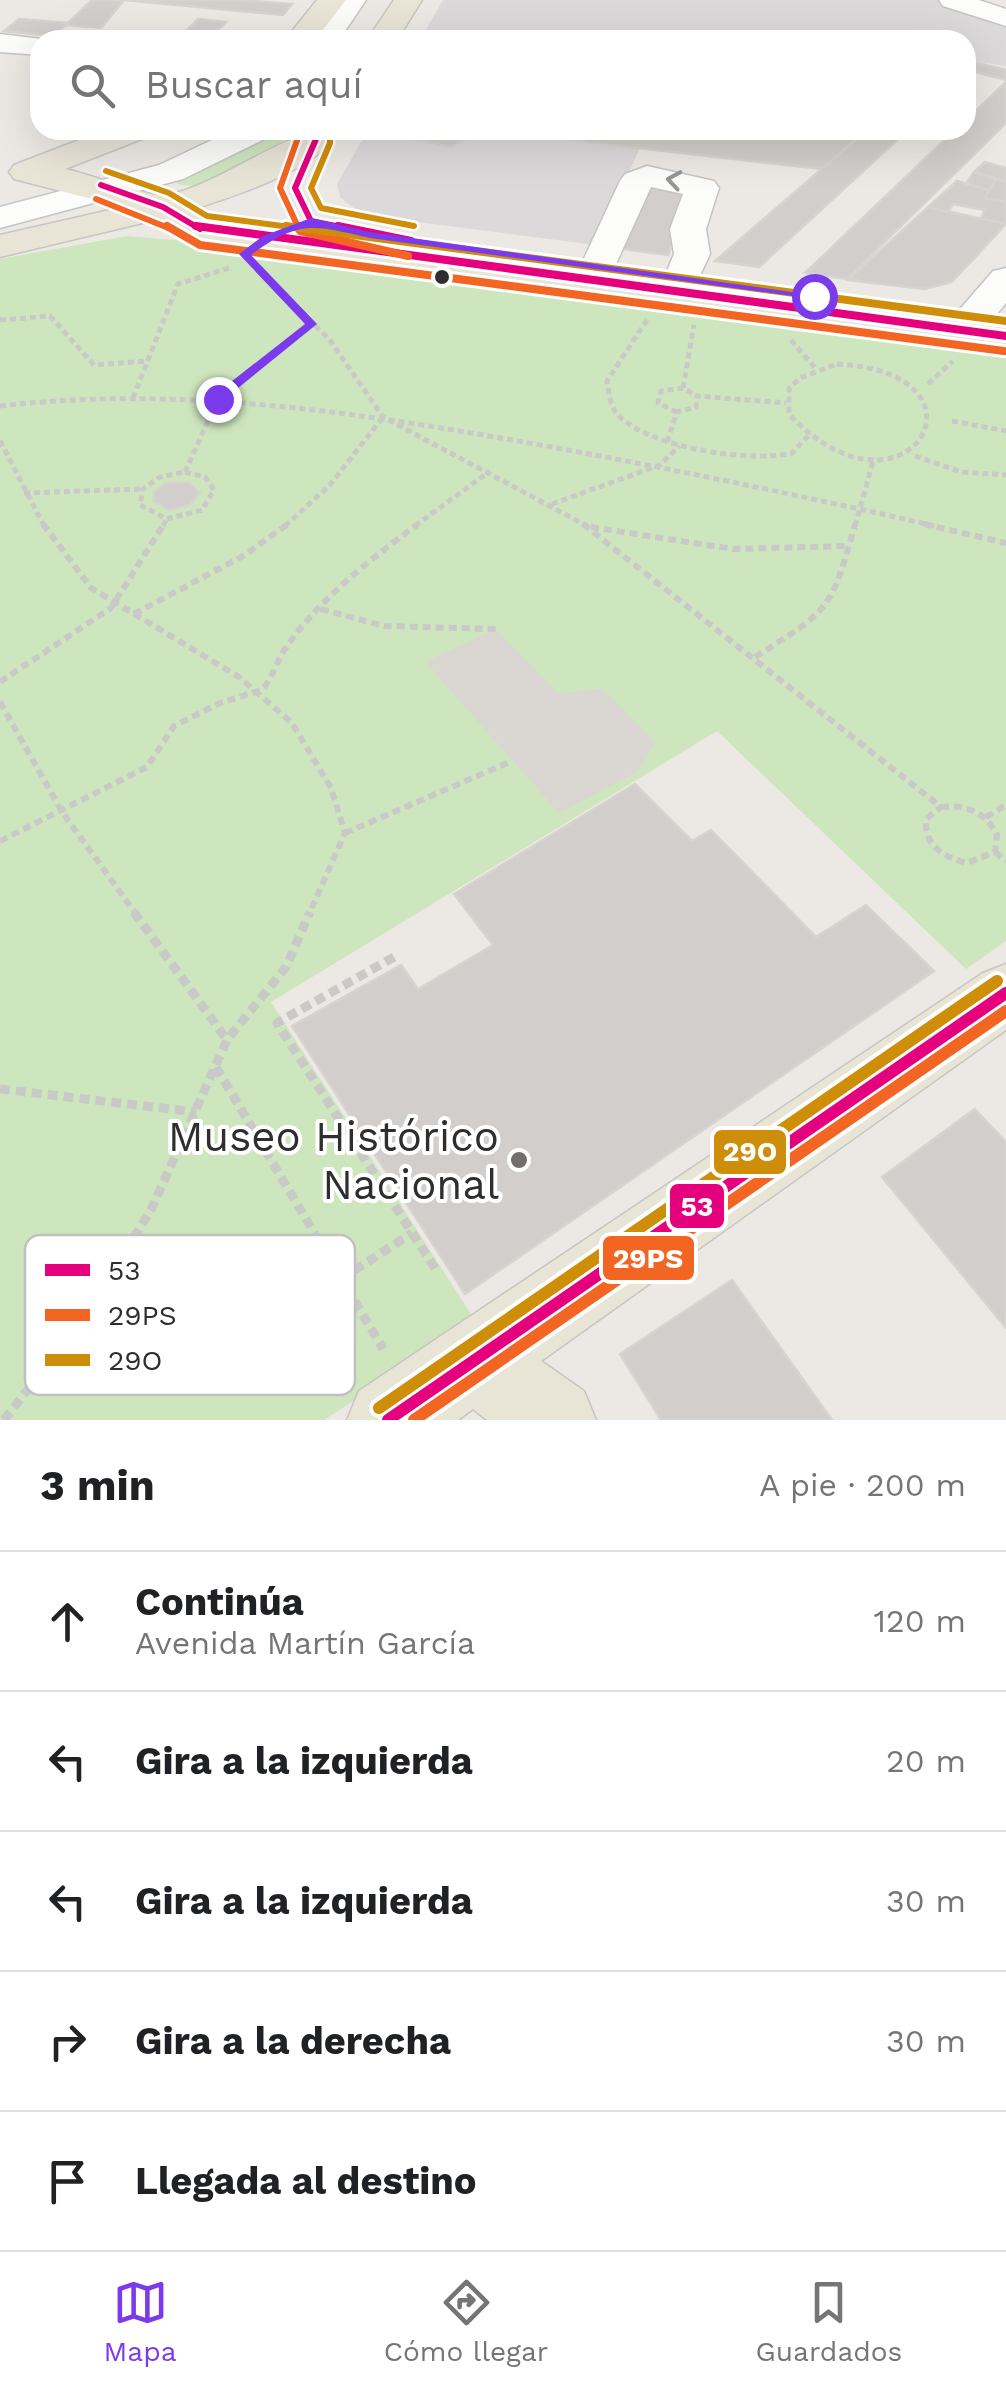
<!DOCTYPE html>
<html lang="es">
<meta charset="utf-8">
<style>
body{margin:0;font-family:"Work Sans",sans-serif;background:#f6f6f6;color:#202124}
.stop{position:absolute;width:30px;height:30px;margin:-22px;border:8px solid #7c3aed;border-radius:50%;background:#fff}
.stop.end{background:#7c3aed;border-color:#fff;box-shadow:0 2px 10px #0008}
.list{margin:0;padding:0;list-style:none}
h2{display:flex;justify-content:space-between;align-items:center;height:130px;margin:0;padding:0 40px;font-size:42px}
h2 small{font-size:32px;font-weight:400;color:#757577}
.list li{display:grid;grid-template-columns:65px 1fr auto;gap:30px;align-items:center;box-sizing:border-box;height:140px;padding:0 40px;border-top:2px solid #e0e0e0}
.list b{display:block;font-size:38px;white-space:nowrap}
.list p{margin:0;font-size:32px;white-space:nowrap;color:#757577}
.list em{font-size:32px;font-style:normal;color:#757577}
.icon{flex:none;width:55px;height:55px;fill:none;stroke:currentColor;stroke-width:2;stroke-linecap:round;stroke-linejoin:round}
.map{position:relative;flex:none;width:1006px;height:1420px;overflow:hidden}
.search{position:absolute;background:#fff;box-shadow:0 10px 40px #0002;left:30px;right:30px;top:30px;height:110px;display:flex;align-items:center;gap:25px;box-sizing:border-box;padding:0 35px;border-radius:30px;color:#757577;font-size:38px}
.sheet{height:830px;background:#fff}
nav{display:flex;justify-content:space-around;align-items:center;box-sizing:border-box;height:140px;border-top:2px solid #e0e0e0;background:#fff;font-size:28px;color:#757577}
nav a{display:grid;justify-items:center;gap:5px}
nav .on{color:#7c3aed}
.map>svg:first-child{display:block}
.industrial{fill:#dcd9db}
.green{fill:#cee6be}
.plaza{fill:#dad6d2}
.building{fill:#d1cecb;stroke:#d7d4d0;stroke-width:2.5}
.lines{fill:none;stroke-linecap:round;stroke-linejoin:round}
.minor-casing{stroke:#c5c4c5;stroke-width:3}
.major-casing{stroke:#c6c5c4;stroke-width:3}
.path-far2{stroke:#c9c9c8;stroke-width:5;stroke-dasharray:6 4;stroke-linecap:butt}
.path-far1{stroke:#c9c9c8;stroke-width:6;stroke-dasharray:8 5;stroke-linecap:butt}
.path{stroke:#c9c9c8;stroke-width:9;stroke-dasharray:10 6;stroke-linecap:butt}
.minor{fill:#fcfcfb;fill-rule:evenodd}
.major{fill:#e8e4d6;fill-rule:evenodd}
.bus-1-far2-casing{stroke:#fff;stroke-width:11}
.bus-1-far1-casing{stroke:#fff;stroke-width:14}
.bus-1-casing{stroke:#fff;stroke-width:20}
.bus-2-far2-casing{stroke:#fff;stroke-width:11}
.bus-2-far1-casing{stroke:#fff;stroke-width:14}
.bus-2-casing{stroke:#fff;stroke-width:20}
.bus-3-far2-casing{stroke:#fff;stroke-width:11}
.bus-3-far1-casing{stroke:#fff;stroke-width:14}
.bus-3-casing{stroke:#fff;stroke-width:20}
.bus-1-far2{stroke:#e5007d;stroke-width:6}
.bus-1-far1{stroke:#e5007d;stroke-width:8}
.bus-1{stroke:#e5007d;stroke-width:12}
.bus-2-far2{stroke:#f26522;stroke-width:6}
.bus-2-far1{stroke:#f26522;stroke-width:8}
.bus-2{stroke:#f26522;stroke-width:12}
.bus-3-far2{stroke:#cf8e09;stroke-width:6}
.bus-3-far1{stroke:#cf8e09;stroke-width:8}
.bus-3{stroke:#cf8e09;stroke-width:12}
.oneway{stroke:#959594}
.route{fill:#7c3aed}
.bus-dot{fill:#2e2e2e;stroke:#fff;stroke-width:4}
.poi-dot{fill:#706f6e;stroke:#fff;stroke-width:4}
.labels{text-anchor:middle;stroke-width:8;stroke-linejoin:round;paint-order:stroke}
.near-poi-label{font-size:42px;fill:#2e2e2e;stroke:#fff;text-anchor:end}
.key{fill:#fff;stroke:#c0c0c0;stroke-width:2.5}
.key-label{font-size:28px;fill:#2e2e2e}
.line-badge{stroke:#fff;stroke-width:4}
.badge-label{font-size:28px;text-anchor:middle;font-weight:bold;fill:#fff}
</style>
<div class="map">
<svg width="1006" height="1420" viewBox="0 0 1006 1420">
<rect width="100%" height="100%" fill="#ece8e4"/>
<!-- industrial -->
<path class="industrial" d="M443,0H940L1006,21V66L966,60V40H420Z
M368,130H867L822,169L640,148L595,245L379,217L354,208L340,197L337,184Z"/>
<!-- green -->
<path class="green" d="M272,130H295C276,150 201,199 175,182L176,175Z
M127,236L220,244L1006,351V941L966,969L717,731L271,1002L476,1322L324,1420H0V259Z"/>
<!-- plaza -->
<path class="plaza" d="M496,629L558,693L603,689L656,743L637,772L559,813L425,662Z"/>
<!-- building -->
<path class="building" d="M92,0H124L101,28L66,25Z
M124,0H236L292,4L283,15Z
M19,19L68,23L53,36L4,31Z
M198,19L226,22L208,40H177Z
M966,60L1006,70V80L972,71L966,76Z
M1006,82V123L847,279L805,273L955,130H966V120Z
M423,130H479L451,147L410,138Z
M527,130H867L822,169L585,142Z
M867,130H908L759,267L715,261Z
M985,162L1006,168V181L974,172Z
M974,172L996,179L989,190L966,184Z
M996,179L1006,182V202L984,198Z
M957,181L989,190L984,198L1006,202V224L981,218L985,210L953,204L948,212L928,207Z
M643,186L693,191L668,255L616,248Z
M928,207L1006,224L952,282L925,289L848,280Z
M188,482L200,493L190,505L169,510L154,502V492L165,483Z
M635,784L692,841L711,830L816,937L866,905L934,971L465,1294L292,1026L401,965L418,989L493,945L454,894Z
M975,1109L1006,1142V1328L882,1177Z
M732,1280L832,1420H661L620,1354Z"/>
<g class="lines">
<!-- minor casing -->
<g class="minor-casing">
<path id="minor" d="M339,0H366L339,40H311Z
M939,0H979L1006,9V26L943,6Z
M0,34L50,40H40V55L0,52Z
M233,130H274L269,137L183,179L0,228V207L159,165Z
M647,166L714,181L719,188L706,229L710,254L695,286H669L664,278L674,254L670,229L683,194L651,187L611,275H585L580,267L620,181L625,174Z
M1006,268V303L976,339H948L943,331L948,323L993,271Z"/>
</g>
<!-- major casing -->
<g class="major-casing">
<path id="major" d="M317,0H346L315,40H285Z
M394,0H422L397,40H367Z
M105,130H152L147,137L65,169C87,173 147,197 163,195C209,192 295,124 328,132L333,139C310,172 229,198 191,210L211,220L1006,324V348L202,241L155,220L0,257V235L123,207L14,179L9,172L14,165Z
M1006,964V1030L541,1361L584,1391L596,1420H487L473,1409L458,1420H347L359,1391L983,973Z"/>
</g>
<!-- path-far2 -->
<path class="path-far2" d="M258,270L329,339L383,417L587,526
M0,320L50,316L94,365L147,361
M647,320L607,381C609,394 610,408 620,417C652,448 750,463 792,453L808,436
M791,340L816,369
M837,364C1006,373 905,538 789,414V389L800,378Z
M928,384L953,361
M683,388L694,325
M133,398L178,284L232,267
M0,406C173,386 341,410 512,440C654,465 794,494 935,526
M677,412L658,403L661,391L683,388L697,396
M952,421L1006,431
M0,441L44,526
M667,442L677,412L696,407L697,396L786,403
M915,456L961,472L1006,475
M185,472L218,399L311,324
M185,472L205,477L214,490L202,510L167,519L140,505L143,489L160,477Z
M24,493L143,489
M552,504L660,465L679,446
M163,526L167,519
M285,526L330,485L383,417
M415,526L490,471
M855,526L874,458"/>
<!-- path-far1 -->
<path class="path-far1" d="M43,524L91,588L239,677L292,723L331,788L345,833L309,914
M583,524L941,807
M924,524L1006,543
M591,527L733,549L848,546
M321,609L384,626L496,629
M134,614L243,556L288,524
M755,657C831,609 831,610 855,524
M0,682L111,608L164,524
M0,702L62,812L136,914
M941,807C966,804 985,812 997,835L995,852L967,863C943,857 924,846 926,819Z
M986,817L1006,805
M345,833L512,761
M0,841L147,767L174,726L220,703L262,690C273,677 276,662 285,649C318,600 372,558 418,524
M995,852L1006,861"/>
<!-- path -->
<path class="path" d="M134,912L227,1040
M394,957L277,1023L436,1270
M216,1067L383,1349
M0,1089L196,1112
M341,1279L412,1233
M4,1420L84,1318L151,1210L227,1040L286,967L310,912"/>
<!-- minor -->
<use href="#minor" class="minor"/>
<!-- major -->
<use href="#major" class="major"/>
<!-- bus-1-far2 casing -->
<g class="bus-1-far2-casing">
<path id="bus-1-far2" d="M315,130L316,139L295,188L311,221L350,229
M101,185L163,207L200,229"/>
</g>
<!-- bus-1-far1 casing -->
<g class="bus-1-far1-casing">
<path id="bus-1-far1" d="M196,226L1006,336
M338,226L411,241"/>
</g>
<!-- bus-1 casing -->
<g class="bus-1-casing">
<path id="bus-1" d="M388,1420L1006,993"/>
</g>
<!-- bus-2-far2 casing -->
<g class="bus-2-far2-casing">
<path id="bus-2-far2" d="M96,199L171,229
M299,229L280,188L300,132"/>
</g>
<!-- bus-2-far1 casing -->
<g class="bus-2-far1-casing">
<path id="bus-2-far1" d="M167,226L200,245L1004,351
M298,226L300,231L408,256"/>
</g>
<!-- bus-2 casing -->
<g class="bus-2-casing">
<path id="bus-2" d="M414,1420L1006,1011"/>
</g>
<!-- bus-3-far2 casing -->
<g class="bus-3-far2-casing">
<path id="bus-3-far2" d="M330,130V143L311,188L321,208L414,226
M106,171L169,193L207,216L305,229"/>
</g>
<!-- bus-3-far1 casing -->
<g class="bus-3-far1-casing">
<path id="bus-3-far1" d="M286,226L1006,321"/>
</g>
<!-- bus-3 casing -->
<g class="bus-3-casing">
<path id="bus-3" d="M379,1408L997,981"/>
</g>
<!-- bus-1-far2 -->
<use href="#bus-1-far2" class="bus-1-far2"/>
<!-- bus-1-far1 -->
<use href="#bus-1-far1" class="bus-1-far1"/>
<!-- bus-1 -->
<use href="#bus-1" class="bus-1"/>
<!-- bus-2-far2 -->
<use href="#bus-2-far2" class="bus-2-far2"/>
<!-- bus-2-far1 -->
<use href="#bus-2-far1" class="bus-2-far1"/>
<!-- bus-2 -->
<use href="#bus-2" class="bus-2"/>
<!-- bus-3-far2 -->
<use href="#bus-3-far2" class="bus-3-far2"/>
<!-- bus-3-far1 -->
<use href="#bus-3-far1" class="bus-3-far1"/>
<!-- bus-3 -->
<use href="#bus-3" class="bus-3"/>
</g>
<!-- one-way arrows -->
<defs><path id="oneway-chevron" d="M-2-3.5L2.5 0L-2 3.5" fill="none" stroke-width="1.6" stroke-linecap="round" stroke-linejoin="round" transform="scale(2.5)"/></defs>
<use class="oneway" href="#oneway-chevron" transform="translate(674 180) rotate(-171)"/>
<!-- route -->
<path class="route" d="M311,218L370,232L820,296L814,299L370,238C315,225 299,219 251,255L317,324L222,401H213V396L305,324L239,254L263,236Z"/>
<!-- markers -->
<circle class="bus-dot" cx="442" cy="277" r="9"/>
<circle class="poi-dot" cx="519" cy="1160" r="10"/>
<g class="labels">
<!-- near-poi labels -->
<g class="near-poi-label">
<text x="499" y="1151">Museo Histórico<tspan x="499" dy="48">Nacional</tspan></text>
</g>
</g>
<!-- legend -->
<rect x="25" y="1235" width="330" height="160" rx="15" class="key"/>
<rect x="45" y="1264" width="45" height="12" fill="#e5007d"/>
<rect x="45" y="1309" width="45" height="12" fill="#f26522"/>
<rect x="45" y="1354" width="45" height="12" fill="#cf8e09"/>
<g class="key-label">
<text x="108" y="1280">53</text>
<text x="108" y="1325">29PS</text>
<text x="108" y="1370">29O</text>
</g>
<g class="line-badge">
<rect x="712" y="1128" width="76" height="48" rx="10" fill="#cf8e09"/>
<rect x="668" y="1182" width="58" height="48" rx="10" fill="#e5007d"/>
<rect x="601" y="1234" width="95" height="48" rx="10" fill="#f26522"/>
</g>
<g class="badge-label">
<text x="750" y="1161">29O</text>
<text x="697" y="1216">53</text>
<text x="648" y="1268">29PS</text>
</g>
</svg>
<div class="stop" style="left:814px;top:296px"></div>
<div class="stop end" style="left:218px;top:399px"></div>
<div class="search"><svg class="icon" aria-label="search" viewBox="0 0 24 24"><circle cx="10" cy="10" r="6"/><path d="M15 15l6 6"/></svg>Buscar aquí</div>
</div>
<section class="sheet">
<h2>3 min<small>A pie · 200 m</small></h2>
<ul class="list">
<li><svg class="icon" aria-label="ahead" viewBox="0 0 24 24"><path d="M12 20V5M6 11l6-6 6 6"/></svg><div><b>Continúa</b><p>Avenida Martín García</p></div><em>120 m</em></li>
<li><svg class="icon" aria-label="left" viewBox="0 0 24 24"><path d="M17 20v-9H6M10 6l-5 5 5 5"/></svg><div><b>Gira a la izquierda</b></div><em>20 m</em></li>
<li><svg class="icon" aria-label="left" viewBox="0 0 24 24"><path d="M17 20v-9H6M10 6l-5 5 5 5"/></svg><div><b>Gira a la izquierda</b></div><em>30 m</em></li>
<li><svg class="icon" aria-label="right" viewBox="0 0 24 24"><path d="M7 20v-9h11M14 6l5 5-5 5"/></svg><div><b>Gira a la derecha</b></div><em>30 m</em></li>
<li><svg class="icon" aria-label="arrive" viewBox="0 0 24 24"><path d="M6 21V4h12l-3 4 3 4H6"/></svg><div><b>Llegada al destino</b></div></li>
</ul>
</section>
<nav>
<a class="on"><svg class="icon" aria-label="map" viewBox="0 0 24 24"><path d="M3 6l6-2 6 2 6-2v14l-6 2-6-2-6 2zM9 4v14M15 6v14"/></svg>Mapa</a>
<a><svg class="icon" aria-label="directions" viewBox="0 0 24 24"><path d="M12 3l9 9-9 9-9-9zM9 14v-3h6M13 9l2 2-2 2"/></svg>Cómo llegar</a>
<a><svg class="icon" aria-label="saved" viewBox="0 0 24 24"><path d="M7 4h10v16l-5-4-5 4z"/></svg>Guardados</a>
</nav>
